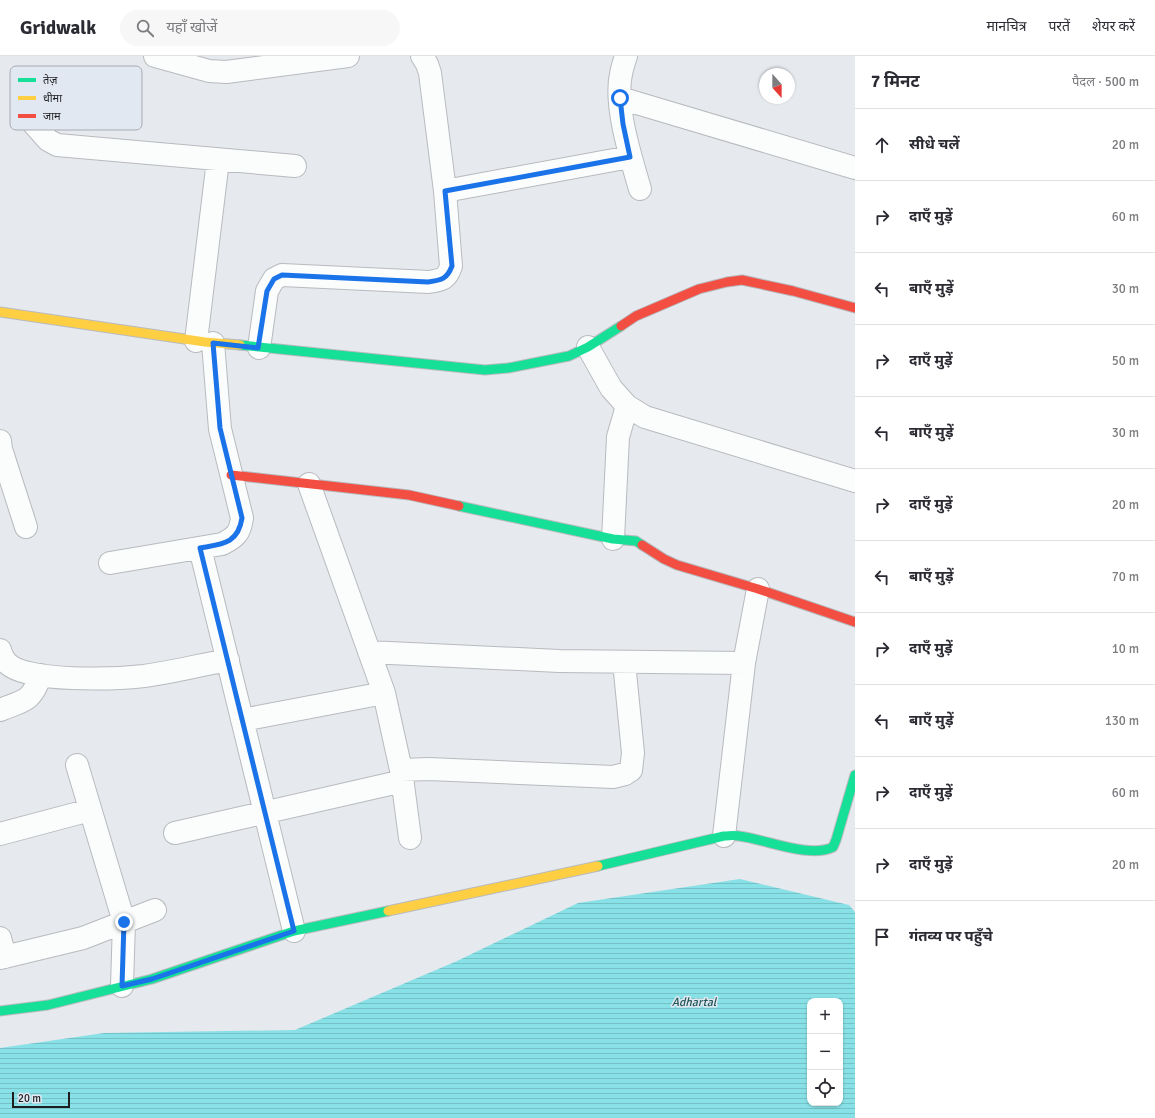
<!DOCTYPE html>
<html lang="hi">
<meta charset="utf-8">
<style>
body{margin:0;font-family:Signika,"Noto Sans Devanagari",sans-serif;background:#f7f7f7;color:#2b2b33}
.controls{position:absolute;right:12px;bottom:12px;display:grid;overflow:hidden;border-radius:8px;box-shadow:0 1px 3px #0004}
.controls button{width:36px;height:36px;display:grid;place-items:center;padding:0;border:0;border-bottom:1px solid #e1e1e2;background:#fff;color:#2b2b33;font:20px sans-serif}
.compass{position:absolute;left:759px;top:12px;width:36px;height:36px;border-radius:50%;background:#fff;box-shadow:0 1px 3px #0004;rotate:159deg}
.scale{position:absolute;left:12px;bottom:10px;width:58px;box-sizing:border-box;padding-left:4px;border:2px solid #1c1e22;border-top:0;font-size:11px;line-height:14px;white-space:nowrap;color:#1c1e22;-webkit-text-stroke:3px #e2e8f1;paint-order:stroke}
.stop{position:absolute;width:12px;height:12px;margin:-9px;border:3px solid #1a73e8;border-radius:50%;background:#fff}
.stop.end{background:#1a73e8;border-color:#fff;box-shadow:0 1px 4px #0008}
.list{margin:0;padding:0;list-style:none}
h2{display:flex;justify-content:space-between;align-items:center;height:52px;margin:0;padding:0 16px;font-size:17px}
h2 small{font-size:13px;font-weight:400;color:#7c7c81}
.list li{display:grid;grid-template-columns:26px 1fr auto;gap:12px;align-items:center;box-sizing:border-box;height:72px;padding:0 16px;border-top:1px solid #e1e1e2}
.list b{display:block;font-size:15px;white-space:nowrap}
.list em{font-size:13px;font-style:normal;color:#7c7c81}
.icon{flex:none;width:22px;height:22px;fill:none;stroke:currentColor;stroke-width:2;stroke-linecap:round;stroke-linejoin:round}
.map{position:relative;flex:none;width:855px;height:1062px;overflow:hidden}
header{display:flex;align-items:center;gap:24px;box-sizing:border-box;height:56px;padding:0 20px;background:#fff;border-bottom:1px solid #e1e1e2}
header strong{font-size:19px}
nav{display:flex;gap:22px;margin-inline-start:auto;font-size:14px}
.search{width:280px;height:36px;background:#f7f7f7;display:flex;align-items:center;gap:10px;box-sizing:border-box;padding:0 14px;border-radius:22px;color:#7c7c81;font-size:15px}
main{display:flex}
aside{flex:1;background:#fff}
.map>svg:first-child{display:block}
.water{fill:url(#water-rules);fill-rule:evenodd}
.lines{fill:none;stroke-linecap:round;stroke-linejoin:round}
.street-casing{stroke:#b8babe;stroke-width:24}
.fast-casing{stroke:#b8babe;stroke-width:11}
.slow-casing{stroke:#b8babe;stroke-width:11}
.jam-casing{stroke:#b8babe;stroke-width:11}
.street{stroke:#fbfcfc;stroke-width:22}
.fast{stroke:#16e098;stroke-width:9}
.slow{stroke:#ffcf43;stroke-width:9}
.jam{stroke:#f24e42;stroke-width:9}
.route{stroke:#1a73e8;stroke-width:5}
.labels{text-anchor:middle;stroke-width:3;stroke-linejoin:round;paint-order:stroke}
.water-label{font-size:12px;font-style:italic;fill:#1e5557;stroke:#e2e8f1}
.key{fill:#e2e8f1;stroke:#a7abb3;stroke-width:1}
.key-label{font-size:11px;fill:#1c1e22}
</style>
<header>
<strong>Gridwalk</strong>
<div class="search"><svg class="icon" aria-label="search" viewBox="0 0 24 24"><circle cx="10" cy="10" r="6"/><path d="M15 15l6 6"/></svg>यहाँ खोजें</div>
<nav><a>मानचित्र</a><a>परतें</a><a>शेयर करें</a></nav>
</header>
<main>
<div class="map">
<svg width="855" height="1062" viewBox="0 0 855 1062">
<defs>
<pattern id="water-rules" width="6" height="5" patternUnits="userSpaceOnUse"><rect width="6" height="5" fill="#88e1e6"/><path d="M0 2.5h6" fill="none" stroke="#75c1c5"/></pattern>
</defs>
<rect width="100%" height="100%" fill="#e6e9ee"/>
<!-- water -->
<path class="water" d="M740,823L849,849L855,856V1062H0V992L104,977L295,974L457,905L578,847ZM810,945H840V1047H810Z"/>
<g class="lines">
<!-- street casing -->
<g class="street-casing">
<path id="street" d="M155,0L209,15L226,16L348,0
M626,0C624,6 622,12 621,18C614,50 631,102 640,133
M620,42L855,112
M33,67L48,84L57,89L295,110
M445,135L630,101
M196,285L218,104
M588,291L611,332L627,350L645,361L855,425
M259,292L267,235L274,223L282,219L429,226C442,224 447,223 451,210L445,135L430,17L427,8L422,0
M0,385L1,393L26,471
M309,428L384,637L401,714L410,782
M613,483L618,381L627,350
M200,492L294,875
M110,507L222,488C236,481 240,477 242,462L220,373L213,287
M0,594C1,598 3,603 7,607C26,627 117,623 144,620C172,616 200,609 228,604
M369,596L559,605L744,607
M0,654C25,644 31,646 41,619
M242,664L384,637
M77,709L124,866L122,930
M401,714L429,713L613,721L625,718L631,714L633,697L624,606
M175,777L403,725
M0,778L90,754
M724,780L744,607L758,533
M0,882L5,901
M0,902L83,882L155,854"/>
</g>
<!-- fast casing -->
<g class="fast-casing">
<path id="fast" d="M240,289L485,314L508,312L569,300L588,291L621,270
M459,450L613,483L636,485L642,489
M598,810L724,780C729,780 734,779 739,780C765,783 810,803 833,791L836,784L855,719
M0,955L48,949L152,923L294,875L388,855"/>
</g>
<!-- slow casing -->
<g class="slow-casing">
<path id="slow" d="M0,256L205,286L240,289
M388,855L598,810"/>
</g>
<!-- jam casing -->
<g class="jam-casing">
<path id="jam" d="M621,270L636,260L699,233L727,226L742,224L793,235L855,252
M231,419L409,439L459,450
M642,489L664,503L677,509L758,533L855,566"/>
</g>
<!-- street -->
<use href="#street" class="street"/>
<!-- fast -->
<use href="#fast" class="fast"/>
<!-- slow -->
<use href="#slow" class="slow"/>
<!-- jam -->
<use href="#jam" class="jam"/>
</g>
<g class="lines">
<!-- route -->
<path class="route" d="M124,866L122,930L152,923L294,875L200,492C222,488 238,488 242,462L220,372L213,287L258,292L267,235L274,223L282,219L428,226C442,224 447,223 452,210L445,135L630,101L623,68L620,42"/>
</g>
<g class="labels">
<!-- water labels -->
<g class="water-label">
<text x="694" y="950">Adhartal</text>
</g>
</g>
<!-- legend -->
<rect x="10" y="10" width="132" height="64" rx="6" class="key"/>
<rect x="18" y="22" width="18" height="4" fill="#16e098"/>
<rect x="18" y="40" width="18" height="4" fill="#ffcf43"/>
<rect x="18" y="58" width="18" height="4" fill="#f24e42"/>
<g class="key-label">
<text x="43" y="28">तेज़</text>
<text x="43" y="46">धीमा</text>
<text x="43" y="64">जाम</text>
</g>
</svg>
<div class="controls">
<button>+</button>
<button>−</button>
<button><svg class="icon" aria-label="locate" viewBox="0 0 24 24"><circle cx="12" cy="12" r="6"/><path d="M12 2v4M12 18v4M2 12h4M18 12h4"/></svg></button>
</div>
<svg class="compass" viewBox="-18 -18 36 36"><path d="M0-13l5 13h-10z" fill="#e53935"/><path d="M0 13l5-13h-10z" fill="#7c7c81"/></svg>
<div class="scale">20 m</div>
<div class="stop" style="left:620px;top:42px"></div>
<div class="stop end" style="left:124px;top:866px"></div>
</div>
<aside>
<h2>7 मिनट<small>पैदल · 500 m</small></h2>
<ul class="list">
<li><svg class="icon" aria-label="ahead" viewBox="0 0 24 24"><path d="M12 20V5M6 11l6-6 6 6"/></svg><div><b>सीधे चलें</b></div><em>20 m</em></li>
<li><svg class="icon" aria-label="right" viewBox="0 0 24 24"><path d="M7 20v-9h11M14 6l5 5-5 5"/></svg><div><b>दाएँ मुड़ें</b></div><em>60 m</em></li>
<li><svg class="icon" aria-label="left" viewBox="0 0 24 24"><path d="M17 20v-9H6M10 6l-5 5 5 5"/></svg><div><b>बाएँ मुड़ें</b></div><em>30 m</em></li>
<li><svg class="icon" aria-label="right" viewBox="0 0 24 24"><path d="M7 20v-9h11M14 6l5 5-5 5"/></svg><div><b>दाएँ मुड़ें</b></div><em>50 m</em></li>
<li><svg class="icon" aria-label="left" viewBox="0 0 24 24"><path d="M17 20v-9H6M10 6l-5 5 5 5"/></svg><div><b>बाएँ मुड़ें</b></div><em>30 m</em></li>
<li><svg class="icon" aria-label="right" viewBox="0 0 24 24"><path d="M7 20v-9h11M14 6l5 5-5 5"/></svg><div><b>दाएँ मुड़ें</b></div><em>20 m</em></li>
<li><svg class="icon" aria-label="left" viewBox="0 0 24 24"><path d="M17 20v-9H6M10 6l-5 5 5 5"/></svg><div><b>बाएँ मुड़ें</b></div><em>70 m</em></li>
<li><svg class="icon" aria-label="right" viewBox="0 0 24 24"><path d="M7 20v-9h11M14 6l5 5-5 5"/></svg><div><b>दाएँ मुड़ें</b></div><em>10 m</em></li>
<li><svg class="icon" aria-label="left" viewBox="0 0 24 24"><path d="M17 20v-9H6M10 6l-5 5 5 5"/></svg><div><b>बाएँ मुड़ें</b></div><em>130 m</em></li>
<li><svg class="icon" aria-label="right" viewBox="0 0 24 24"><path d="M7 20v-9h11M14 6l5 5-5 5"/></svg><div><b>दाएँ मुड़ें</b></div><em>60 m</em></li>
<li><svg class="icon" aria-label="right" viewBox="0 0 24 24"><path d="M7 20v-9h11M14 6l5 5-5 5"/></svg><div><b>दाएँ मुड़ें</b></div><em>20 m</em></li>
<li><svg class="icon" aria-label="arrive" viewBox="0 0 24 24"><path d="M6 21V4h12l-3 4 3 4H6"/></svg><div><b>गंतव्य पर पहुँचे</b></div></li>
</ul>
</aside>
</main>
